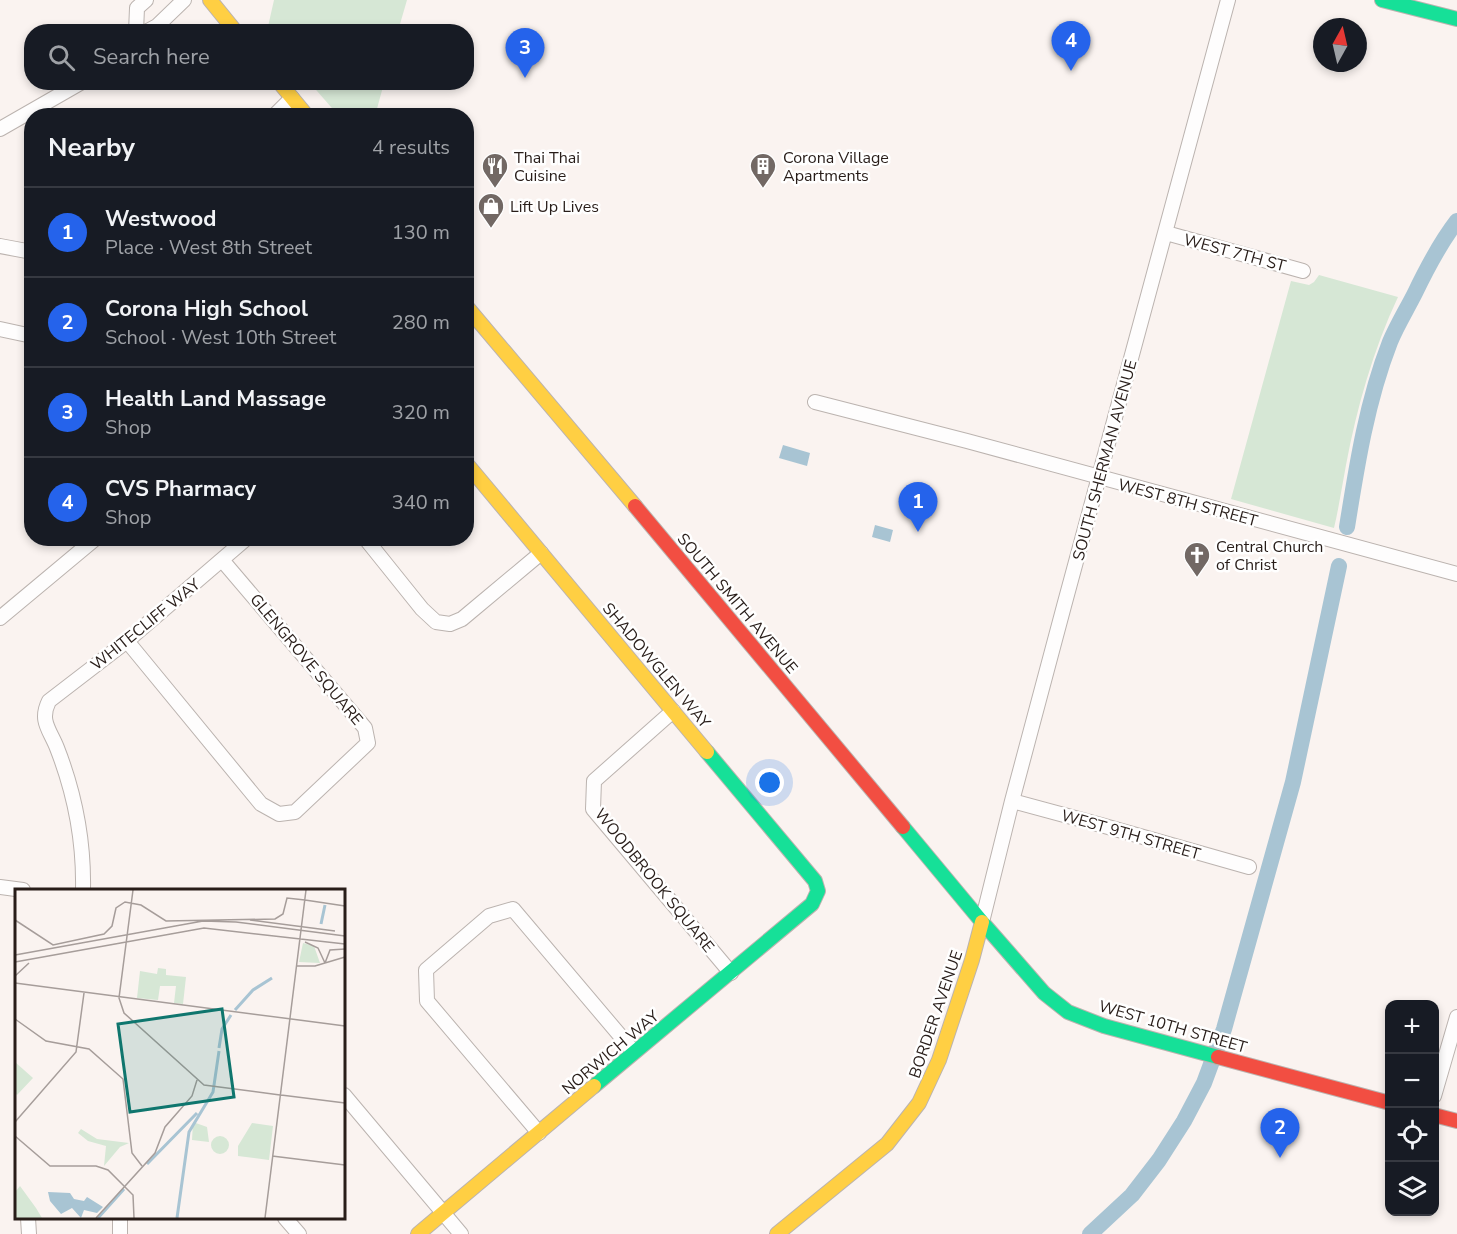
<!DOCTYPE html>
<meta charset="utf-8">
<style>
body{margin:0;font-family:"Nunito Sans",sans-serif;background:#242831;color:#f1f3f6}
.controls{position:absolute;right:18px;bottom:18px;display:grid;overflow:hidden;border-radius:12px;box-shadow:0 3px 9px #0003}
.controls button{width:54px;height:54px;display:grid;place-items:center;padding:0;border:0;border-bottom:2px solid #363941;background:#171b24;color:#f1f3f6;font:30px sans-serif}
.compass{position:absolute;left:1313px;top:18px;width:54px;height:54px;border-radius:50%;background:#171b24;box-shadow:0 3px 9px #0003;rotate:8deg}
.you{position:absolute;left:770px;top:783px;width:21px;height:21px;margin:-15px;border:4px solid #fff;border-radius:50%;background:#1a73e8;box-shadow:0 0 0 9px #1a73e833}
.badge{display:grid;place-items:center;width:39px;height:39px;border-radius:50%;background:#2563eb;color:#fff;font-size:20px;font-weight:700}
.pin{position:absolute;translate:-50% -50px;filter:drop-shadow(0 2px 3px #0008)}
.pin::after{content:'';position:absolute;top:32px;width:21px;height:18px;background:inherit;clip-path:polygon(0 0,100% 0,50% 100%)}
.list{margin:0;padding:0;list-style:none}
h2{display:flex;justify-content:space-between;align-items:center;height:78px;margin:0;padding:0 24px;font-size:26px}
h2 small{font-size:20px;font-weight:400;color:#9ea1a6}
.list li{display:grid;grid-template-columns:39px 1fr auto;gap:18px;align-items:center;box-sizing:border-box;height:90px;padding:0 24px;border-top:2px solid #363941}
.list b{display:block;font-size:22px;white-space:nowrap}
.list p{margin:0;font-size:20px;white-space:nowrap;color:#9ea1a6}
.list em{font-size:20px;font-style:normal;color:#9ea1a6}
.icon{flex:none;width:33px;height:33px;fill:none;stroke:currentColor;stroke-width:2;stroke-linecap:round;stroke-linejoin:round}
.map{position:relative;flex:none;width:1457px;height:1234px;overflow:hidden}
.search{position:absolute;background:#171b24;box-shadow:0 3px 9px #0003;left:24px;top:24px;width:450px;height:66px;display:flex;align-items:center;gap:15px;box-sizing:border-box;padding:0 21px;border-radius:24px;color:#9ea1a6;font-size:22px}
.panel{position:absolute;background:#171b24;box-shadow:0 3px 9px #0003;left:24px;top:108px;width:450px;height:438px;border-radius:24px}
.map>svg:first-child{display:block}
.green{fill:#d6e7d5}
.water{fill:#a8c4d3}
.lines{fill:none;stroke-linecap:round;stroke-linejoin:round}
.canal{stroke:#a8c4d3;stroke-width:16}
.street-casing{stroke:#bbb3af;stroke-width:16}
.fast-casing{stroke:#bbb3af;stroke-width:16}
.slow-casing{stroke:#bbb3af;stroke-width:16}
.jam-casing{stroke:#bbb3af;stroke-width:16}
.street{stroke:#fefdfd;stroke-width:14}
.fast{stroke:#16e098;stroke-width:14}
.slow{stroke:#ffcf43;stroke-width:14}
.jam{stroke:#f24e42;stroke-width:14}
.labels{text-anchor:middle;stroke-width:5;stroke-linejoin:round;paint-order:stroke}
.poi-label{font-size:16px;fill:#281d19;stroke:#fff;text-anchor:start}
.street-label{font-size:16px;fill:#281d19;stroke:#fff}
.inset-river{fill:none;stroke:#a8c4d3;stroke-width:3}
.inset-road{fill:none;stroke:#a69d9a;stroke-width:1.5}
.view{fill:#0f766e;fill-opacity:0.15;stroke:#0f766e;stroke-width:3}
.inset-edge{fill:none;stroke:#281d19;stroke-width:3}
</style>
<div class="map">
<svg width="1457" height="1234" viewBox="0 0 1457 1234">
<rect width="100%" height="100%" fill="#faf3f0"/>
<!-- green -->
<path class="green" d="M274,0H407L398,31H267Z
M310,83H384L375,116L338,115Z
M1319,275L1398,297C1373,350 1357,407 1346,465C1342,486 1339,507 1334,528L1231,499L1291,281L1309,285L1314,282Z"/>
<!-- water -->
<path class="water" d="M783,445L810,453L807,466L779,458Z
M875,525L893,530L890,542L872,537Z"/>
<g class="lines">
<!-- canal -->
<path class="canal" d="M1347,527C1357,464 1367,401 1390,342C1397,325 1407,309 1415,293C1427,268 1440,243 1457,221
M1090,1234L1132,1195L1159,1160L1184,1121L1204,1083L1224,1029L1293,782L1339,566"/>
<!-- street casing -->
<g class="street-casing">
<path id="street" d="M136,32L137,8L146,0
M146,32L157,26L184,0
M274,116L292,98
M0,129L82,82
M1166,233L1303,271
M0,246L32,252
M0,329L32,336
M815,402L967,441L1457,574
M365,538L422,609L436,622L450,624L462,619L541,553
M0,618L96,538
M127,641L261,804L279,814L295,812L368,743L365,728L222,560
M673,711L594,781L593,809L731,973
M1012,801L1101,825L1249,867
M0,887L23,890
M83,890C84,842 75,794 57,748C50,730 39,721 49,701L127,641L247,538
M982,922L1012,801L1064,606L1228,0
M344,1095L461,1234
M1434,1096L1457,1017
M539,1133L427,1001L426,970L489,916L513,909L634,1052
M28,1218L29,1234
M120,1218V1234
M285,1218L299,1234"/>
</g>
<!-- fast casing -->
<g class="fast-casing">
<path id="fast" d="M1382,0L1457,19
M903,827L982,922L1044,993L1068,1012L1104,1026L1218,1057
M594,1086L812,904L818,891L815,881L707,752"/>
</g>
<!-- slow casing -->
<g class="slow-casing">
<path id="slow" d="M210,0L236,32
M279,82L307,116
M466,306L635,506
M466,463L707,752
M418,1234L594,1086
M777,1234L887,1144L919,1103L939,1060L972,960L982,922"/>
</g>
<!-- jam casing -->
<g class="jam-casing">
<path id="jam" d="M635,506L903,827
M1218,1057L1390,1103
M1434,1115L1457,1121"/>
</g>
<!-- street -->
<use href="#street" class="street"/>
<!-- fast -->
<use href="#fast" class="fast"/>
<!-- slow -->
<use href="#slow" class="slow"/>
<!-- jam -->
<use href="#jam" class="jam"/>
</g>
<!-- icons -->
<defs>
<g id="restaurant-pin" transform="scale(1.35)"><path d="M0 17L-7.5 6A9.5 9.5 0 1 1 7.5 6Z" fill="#726864" stroke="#fff"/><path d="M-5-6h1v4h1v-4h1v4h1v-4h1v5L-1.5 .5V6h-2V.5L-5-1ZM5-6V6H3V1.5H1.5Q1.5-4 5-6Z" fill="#fff"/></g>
<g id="building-pin" transform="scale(1.35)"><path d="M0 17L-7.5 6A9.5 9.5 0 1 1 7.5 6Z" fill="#726864" stroke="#fff"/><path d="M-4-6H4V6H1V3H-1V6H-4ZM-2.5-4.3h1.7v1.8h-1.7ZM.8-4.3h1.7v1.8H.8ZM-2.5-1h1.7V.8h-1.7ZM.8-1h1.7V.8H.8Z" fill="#fff"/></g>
<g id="shop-pin" transform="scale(1.35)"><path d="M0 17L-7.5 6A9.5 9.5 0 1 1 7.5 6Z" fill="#726864" stroke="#fff"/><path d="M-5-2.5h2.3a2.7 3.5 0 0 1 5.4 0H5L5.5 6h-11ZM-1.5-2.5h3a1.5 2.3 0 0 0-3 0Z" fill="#fff"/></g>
<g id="church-pin" transform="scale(1.35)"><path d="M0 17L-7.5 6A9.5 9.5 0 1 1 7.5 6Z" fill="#726864" stroke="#fff"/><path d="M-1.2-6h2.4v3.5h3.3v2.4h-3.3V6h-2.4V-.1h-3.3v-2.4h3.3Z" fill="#fff"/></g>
</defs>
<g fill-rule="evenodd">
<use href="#restaurant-pin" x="495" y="166"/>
<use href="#building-pin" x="763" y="166"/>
<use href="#shop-pin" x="491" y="206"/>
<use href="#church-pin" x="1197" y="555"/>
</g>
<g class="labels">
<!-- poi labels -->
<g class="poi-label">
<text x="514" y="163">Thai Thai<tspan x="514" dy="18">Cuisine</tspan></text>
<text x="783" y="163">Corona Village<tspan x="783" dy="18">Apartments</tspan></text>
<text x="510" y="212">Lift Up Lives</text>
<text x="1216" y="552">Central Church<tspan x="1216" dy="18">of Christ</tspan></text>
</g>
<!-- street labels -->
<g class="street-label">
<text transform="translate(1235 252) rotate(15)" y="6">WEST 7TH ST</text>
<text transform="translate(1104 460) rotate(-75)" y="6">SOUTH SHERMAN AVENUE</text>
<text transform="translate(1188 502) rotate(15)" y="6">WEST 8TH STREET</text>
<text transform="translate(738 603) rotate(50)" y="6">SOUTH SMITH AVENUE</text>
<text transform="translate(145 624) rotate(-39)" y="6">WHITECLIFF WAY</text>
<text transform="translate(307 659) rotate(50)" y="6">GLENGROVE SQUARE</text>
<text transform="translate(657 665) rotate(50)" y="6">SHADOWGLEN WAY</text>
<text transform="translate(1131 834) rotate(16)" y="6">WEST 9TH STREET</text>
<text transform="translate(655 880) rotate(51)" y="6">WOODBROOK SQUARE</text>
<text transform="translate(935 1014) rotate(-71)" y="6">BORDER AVENUE</text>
<text transform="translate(1173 1026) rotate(16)" y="6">WEST 10TH STREET</text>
<text transform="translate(610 1052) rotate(-40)" y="6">NORWICH WAY</text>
</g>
</g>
<!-- overview -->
<g transform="translate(15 889)">
<rect width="330" height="330" fill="#faf3f0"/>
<path d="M288,54L299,57L305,74L284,73ZM143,79L151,80V86L171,88L168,115L159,114L161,97H145L143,111L122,109L125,82L142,85ZM0,173L18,189L2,206L0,204ZM178,233L192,238L194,253L177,251ZM237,234L258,237L254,271L223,267V257ZM66,240L82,250L114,254L105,258L89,277L91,257L73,252L63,244ZM196 256a9 9 0 1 1 18 0a9 9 0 1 1-18 0ZM5,297L21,319L27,329H0V303Z" fill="#d6e7d5"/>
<path d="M33,303L55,304L59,310L69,312L72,308L88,318L82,324L69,321L66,329L57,319L46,325L35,312Z" fill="#a8c4d3"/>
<path class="inset-river" d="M306,35L310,16M220,121L238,101L257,89M204,159L207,140L216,126M132,275L182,224M83,329L109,300M162,329L174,243L198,203L204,162"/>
<path class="inset-road" d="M118,1L104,109L109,124L189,196L265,206M290,11L330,17M0,31L38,56L89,45L97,37L101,19L110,13L126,16L151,32L260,30L268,25L272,9L290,11M235,31L320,42M290,53L303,59L310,74M0,66L188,32L221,33L330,47M0,73L189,39L330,55M310,74L315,61L330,60M282,77H300L330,68M0,87L14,74M0,94L330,137M0,130L31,152L74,160L108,190L117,264L127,277M266,206L330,214M0,233L61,163L69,104M0,247L35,277H81L93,281L118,306L119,329M257,267L330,276M81,329L140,264L150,238L177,207L182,191M250,329L291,1"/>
<path class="view" d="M207,120L219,208L115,223L103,135Z"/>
<rect width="330" height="330" class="inset-edge"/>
</g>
</svg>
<div class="controls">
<button>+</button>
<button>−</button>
<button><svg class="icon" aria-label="locate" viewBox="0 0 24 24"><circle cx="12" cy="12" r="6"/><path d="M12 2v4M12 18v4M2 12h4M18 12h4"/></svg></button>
<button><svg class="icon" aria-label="layers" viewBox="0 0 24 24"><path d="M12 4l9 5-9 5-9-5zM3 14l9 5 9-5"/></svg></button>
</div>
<svg class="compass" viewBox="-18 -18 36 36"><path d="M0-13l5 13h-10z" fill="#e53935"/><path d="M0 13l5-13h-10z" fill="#9ea1a6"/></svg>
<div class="you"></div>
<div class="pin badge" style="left:918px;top:532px">1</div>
<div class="pin badge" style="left:1280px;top:1158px">2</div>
<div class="pin badge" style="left:525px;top:78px">3</div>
<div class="pin badge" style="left:1071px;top:71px">4</div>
<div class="search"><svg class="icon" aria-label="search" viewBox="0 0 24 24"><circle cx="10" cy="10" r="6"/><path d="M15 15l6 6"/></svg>Search here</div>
<section class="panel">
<h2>Nearby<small>4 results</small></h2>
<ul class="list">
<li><span class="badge">1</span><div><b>Westwood</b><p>Place · West 8th Street</p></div><em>130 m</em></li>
<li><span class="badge">2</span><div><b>Corona High School</b><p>School · West 10th Street</p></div><em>280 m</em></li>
<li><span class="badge">3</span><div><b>Health Land Massage</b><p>Shop</p></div><em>320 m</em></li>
<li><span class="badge">4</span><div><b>CVS Pharmacy</b><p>Shop</p></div><em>340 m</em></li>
</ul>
</section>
</div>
